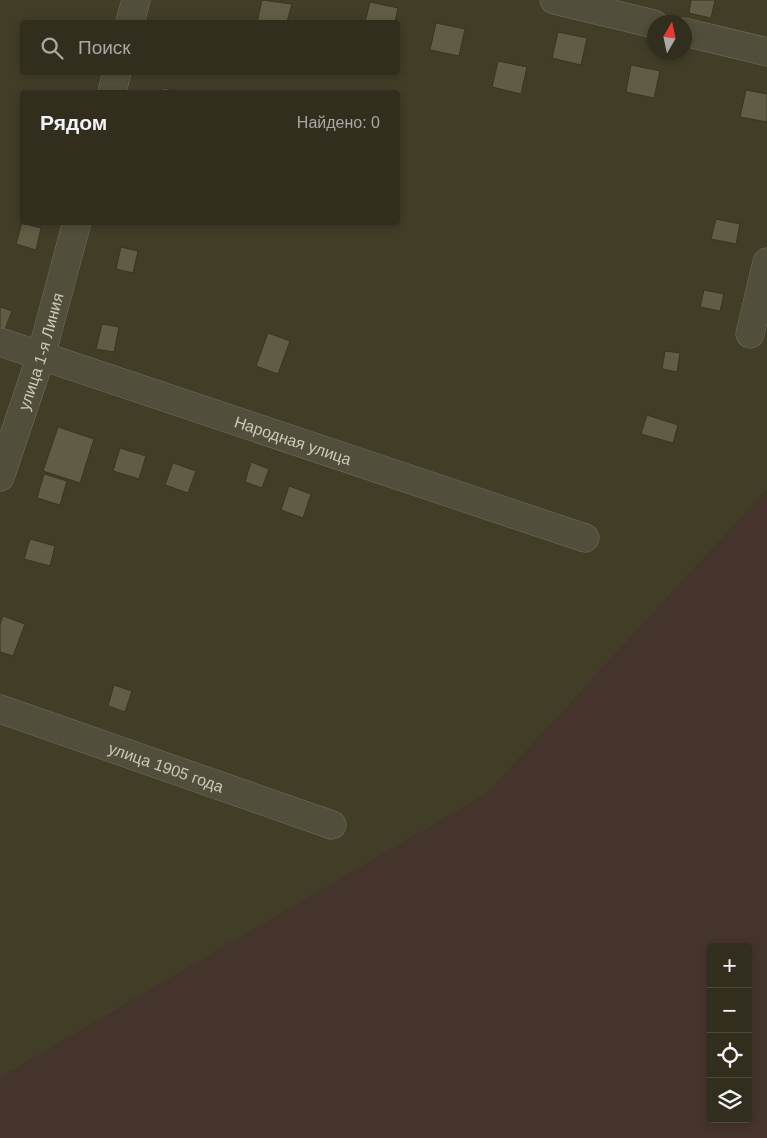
<!DOCTYPE html>
<html lang="ru">
<meta charset="utf-8">
<style>
body{margin:0;font-family:Helvetica,sans-serif;background:#3d3a2a;color:#f1f3f6}
.controls{position:absolute;right:15px;bottom:15px;display:grid;overflow:hidden;border-radius:5px;box-shadow:0 2px 8px #0003}
.controls button{width:45px;height:45px;display:grid;place-items:center;padding:0;border:0;border-bottom:1px solid #4d4a3b;background:#322e1d;color:#f1f3f6;font:25px sans-serif}
.compass{position:absolute;left:647px;top:15px;width:45px;height:45px;border-radius:50%;background:#322e1d;box-shadow:0 2px 8px #0003;rotate:9deg}
.list{margin:0;padding:0;list-style:none}
h2{display:flex;justify-content:space-between;align-items:center;height:65px;margin:0;padding:0 20px;font-size:21px}
h2 small{font-size:16px;font-weight:400;color:#a8a8a4}
.icon{flex:none;width:28px;height:28px;fill:none;stroke:currentColor;stroke-width:2;stroke-linecap:round;stroke-linejoin:round}
.map{position:relative;flex:none;width:767px;height:1138px;overflow:hidden}
.search{position:absolute;background:#322e1d;box-shadow:0 2px 8px #0003;left:20px;top:20px;width:380px;height:55px;display:flex;align-items:center;gap:12px;box-sizing:border-box;padding:0 18px;border-radius:5px;color:#a8a8a4;font-size:19px}
.panel{position:absolute;background:#322e1d;box-shadow:0 2px 8px #0003;left:20px;top:90px;width:380px;height:135px;border-radius:5px}
.map>svg:first-child{display:block}
.green{fill:#45342c;fill-rule:evenodd}
.building{fill:#615c44;stroke:#393522}
.lines{fill:none;stroke-linecap:round;stroke-linejoin:round}
.minor-casing{stroke:#726e5d;stroke-width:29}
.minor{stroke:#524e3c;stroke-width:28}
.labels{text-anchor:middle;stroke-width:4;stroke-linejoin:round;paint-order:stroke}
.street-label{font-size:16px;fill:#ccc9b9;stroke:#373320}
</style>
<div class="map">
<svg width="767" height="1138" viewBox="0 0 767 1138">
<rect width="100%" height="100%" fill="#423d27"/>
<!-- green -->
<path class="green" d="M767,489V1138H0V1077L487,793ZM711,947H748V1119H711Z"/>
<!-- building -->
<path class="building" d="M262,0L292,4L287,22H257Z
M691,0H715L711,18L689,13Z
M370,2L398,8L395,22H365Z
M436,23L465,29L459,56L430,50Z
M558,32L587,38L581,65L552,58Z
M498,61L527,67L521,94L492,87Z
M631,65L660,71L654,98L626,92Z
M163,88L180,92H162Z
M746,90L767,94V122L740,117Z
M716,219L740,224L736,244L711,239Z
M22,223L41,228L36,250L16,244Z
M121,247L138,251L133,273L116,269Z
M704,290L724,294L720,311L700,307Z
M0,307L12,311L5,329L0,328Z
M102,324L119,327L114,352L96,349Z
M268,333L290,341L278,374L256,366Z
M665,351L680,353L677,372L662,369Z
M647,415L678,425L673,443L641,434Z
M58,427L94,439L80,483L43,471Z
M120,448L146,456L139,479L113,471Z
M251,462L269,469L262,488L245,482Z
M173,463L196,471L188,493L165,485Z
M44,474L67,481L60,505L37,498Z
M289,486L311,494L303,518L281,510Z
M30,539L55,546L50,566L24,559Z
M3,616L25,624L13,656L0,652V624Z
M114,685L132,691L125,712L108,706Z"/>
<g class="lines">
<!-- minor casing -->
<g class="minor-casing">
<g id="minor">
<path d="M554,0L654,24"/>
<path d="M130,22L136,0"/>
<path d="M684,32L767,52"/>
<path d="M112,92L117,72"/>
<path d="M750,334L767,262"/>
<path id="s1" d="M0,342L585,538"/>
<path id="s2" d="M0,477L41,356L77,222"/>
<path id="s3" d="M0,709L332,825"/>
</g>
</g>
<!-- minor -->
<use href="#minor" class="minor"/>
</g>
<g class="labels">
<!-- street labels -->
<g class="street-label">
<text dy="6" stroke="none"><textPath href="#s2" startOffset="132">улица 1-я Линия</textPath></text>
<text dy="6" stroke="none"><textPath href="#s1" startOffset="309">Народная улица</textPath></text>
<text dy="6" stroke="none"><textPath href="#s3" startOffset="176">улица 1905 года</textPath></text>
</g>
</g>
</svg>
<div class="controls">
<button>+</button>
<button>−</button>
<button><svg class="icon" aria-label="locate" viewBox="0 0 24 24"><circle cx="12" cy="12" r="6"/><path d="M12 2v4M12 18v4M2 12h4M18 12h4"/></svg></button>
<button><svg class="icon" aria-label="layers" viewBox="0 0 24 24"><path d="M12 4l9 5-9 5-9-5zM3 14l9 5 9-5"/></svg></button>
</div>
<svg class="compass" viewBox="-18 -18 36 36"><path d="M0-13l5 13h-10z" fill="#e53935"/><path d="M0 13l5-13h-10z" fill="#a8a8a4"/></svg>
<div class="search"><svg class="icon" aria-label="search" viewBox="0 0 24 24"><circle cx="10" cy="10" r="6"/><path d="M15 15l6 6"/></svg>Поиск</div>
<section class="panel">
<h2>Рядом<small>Найдено: 0</small></h2>
<ul class="list">
</ul>
</section>
</div>
